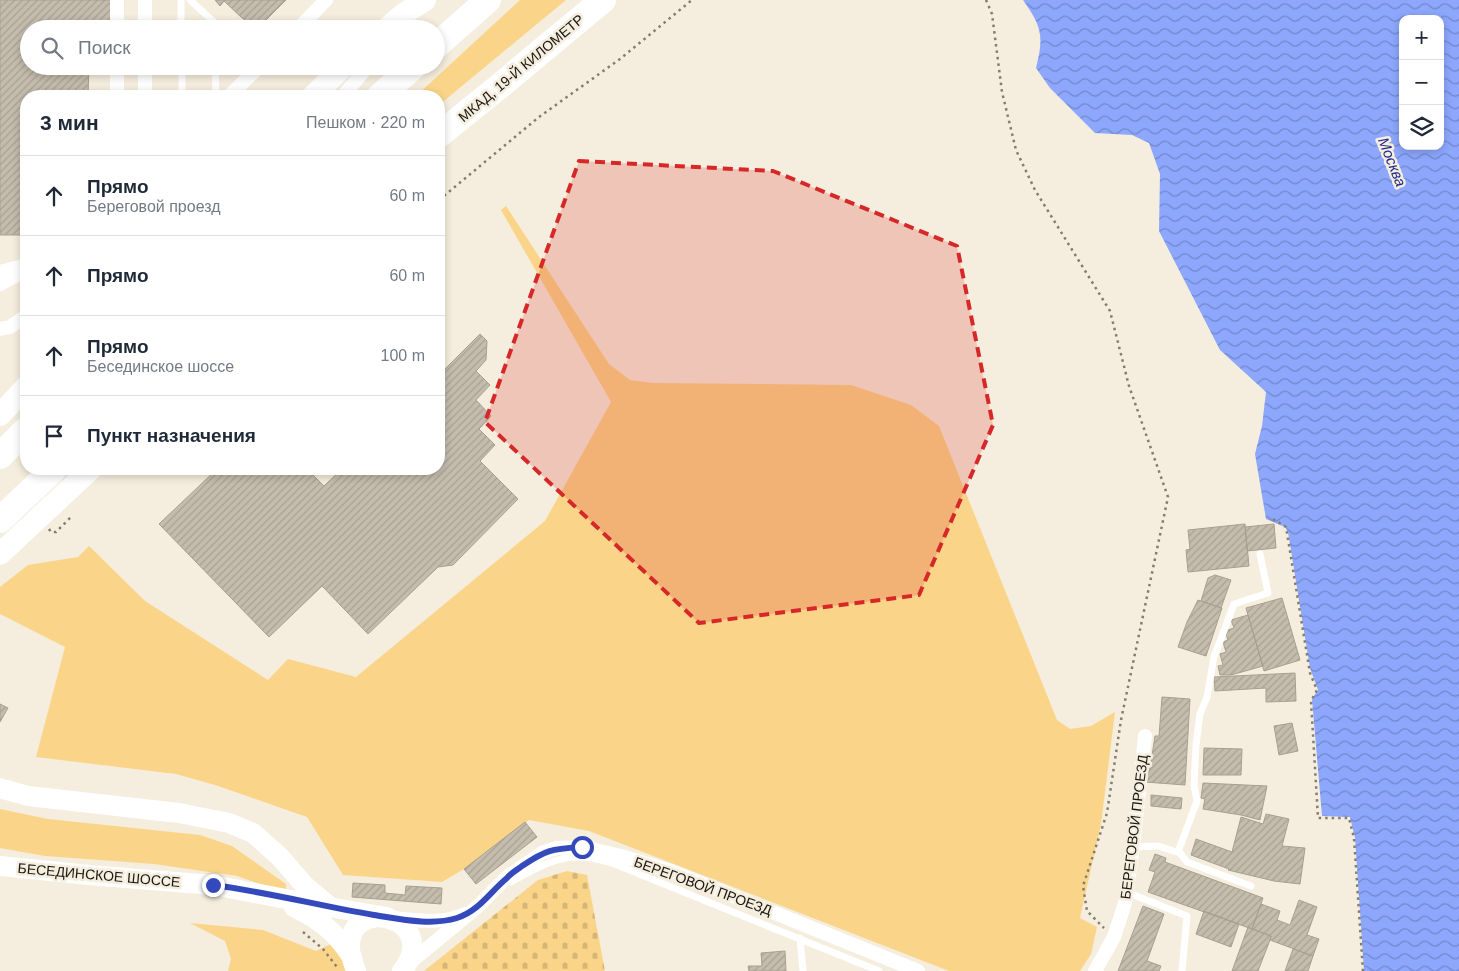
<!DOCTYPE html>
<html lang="ru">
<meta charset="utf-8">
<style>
body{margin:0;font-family:Arial,sans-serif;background:#f6f6f7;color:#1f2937}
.controls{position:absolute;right:15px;top:15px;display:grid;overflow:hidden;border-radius:10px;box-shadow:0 2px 8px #0003}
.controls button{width:45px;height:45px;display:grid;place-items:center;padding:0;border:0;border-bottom:1px solid #e0e1e3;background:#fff;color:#1f2937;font:25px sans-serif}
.stop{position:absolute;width:15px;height:15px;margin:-11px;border:4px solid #344abc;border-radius:50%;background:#fff}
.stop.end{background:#344abc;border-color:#fff;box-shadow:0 1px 5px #0008}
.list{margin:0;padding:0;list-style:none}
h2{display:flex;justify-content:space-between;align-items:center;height:65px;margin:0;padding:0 20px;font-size:21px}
h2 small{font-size:16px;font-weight:400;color:#747a83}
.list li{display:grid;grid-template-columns:32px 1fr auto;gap:15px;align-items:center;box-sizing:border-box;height:80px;padding:0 20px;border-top:1px solid #e0e1e3}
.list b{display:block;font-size:19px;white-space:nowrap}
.list p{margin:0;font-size:16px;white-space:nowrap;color:#747a83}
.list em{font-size:16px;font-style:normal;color:#747a83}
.icon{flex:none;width:28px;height:28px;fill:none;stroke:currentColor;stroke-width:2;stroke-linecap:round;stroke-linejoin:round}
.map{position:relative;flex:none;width:1459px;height:971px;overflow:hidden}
.search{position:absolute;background:#fff;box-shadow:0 2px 8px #0003;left:20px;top:20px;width:425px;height:55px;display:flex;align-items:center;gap:12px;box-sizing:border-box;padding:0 18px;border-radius:28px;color:#747a83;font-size:19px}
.panel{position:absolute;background:#fff;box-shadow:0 2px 8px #0003;left:20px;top:90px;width:425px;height:385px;border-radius:20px}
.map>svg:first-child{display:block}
.green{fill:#fad589}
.cemetery{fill:url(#cemetery-stones)}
.water{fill:url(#water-waves);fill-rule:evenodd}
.building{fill:url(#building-hatch);stroke:#a7a091}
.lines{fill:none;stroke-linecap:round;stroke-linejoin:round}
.path{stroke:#827d72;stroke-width:2.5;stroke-dasharray:2.5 4;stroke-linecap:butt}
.lane{stroke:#fff;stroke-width:7}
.street{stroke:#fff;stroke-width:14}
.secondary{stroke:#fff;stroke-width:20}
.primary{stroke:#fff;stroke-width:22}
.highway{stroke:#fff;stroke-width:26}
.route{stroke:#344abc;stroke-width:6}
.marked{fill:#d62828;fill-opacity:0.2;stroke:#d62828;stroke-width:4;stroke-dasharray:10 6;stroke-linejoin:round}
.labels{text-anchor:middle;stroke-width:5;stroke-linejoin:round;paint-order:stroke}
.street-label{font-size:14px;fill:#1a1812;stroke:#f5eddd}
.water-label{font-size:15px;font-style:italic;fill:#1d2a89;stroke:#f5eddd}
</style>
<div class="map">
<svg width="1459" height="971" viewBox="0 0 1459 971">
<defs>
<pattern id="cemetery-stones" width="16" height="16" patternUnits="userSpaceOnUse" patternTransform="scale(1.25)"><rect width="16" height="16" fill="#fad589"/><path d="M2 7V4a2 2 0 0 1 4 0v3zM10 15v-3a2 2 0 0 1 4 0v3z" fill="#d6b675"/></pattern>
<pattern id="water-waves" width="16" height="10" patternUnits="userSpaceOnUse" patternTransform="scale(1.25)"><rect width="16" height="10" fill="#8ca7fc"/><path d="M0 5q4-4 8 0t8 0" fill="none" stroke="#7287cb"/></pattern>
<pattern id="building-hatch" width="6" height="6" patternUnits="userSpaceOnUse" patternTransform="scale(1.25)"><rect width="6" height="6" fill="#c4bcad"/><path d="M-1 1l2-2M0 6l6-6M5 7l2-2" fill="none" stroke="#a8a194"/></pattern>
</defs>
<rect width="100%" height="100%" fill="#f5eddd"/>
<!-- green -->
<path class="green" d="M520,0H566L439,105V96H416Z
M506,206L609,364L630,380L653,383L851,385L911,405L939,426L1057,720L1070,729L1091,726L1115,712L1101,824L1080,918L1097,927L1091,954L1080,971H949L589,831L529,820L464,869L442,882L343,875L307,817L215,785L176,774L36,757L65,647L0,614V587L28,565L78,557L89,546L145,601L268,680L288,659L356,677L545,521L611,402L501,210Z
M0,809L48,819L200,835L232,846L286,884V889L280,891L237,876L154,864L45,856L0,848Z
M190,923L263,930L316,951L335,942L351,971H228L231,959L225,941Z"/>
<!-- cemetery -->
<path class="cemetery" d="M567,871L587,875L605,971H424L538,880Z"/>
<!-- water -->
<path class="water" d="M1023,0H1459V971H1364L1355,838L1350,817L1322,816L1312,699L1318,690L1310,668L1288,532L1285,527L1266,519L1255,454L1262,426L1266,392L1220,350L1159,231L1160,174L1149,143L1132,135L1095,133L1050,88L1036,68C1044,36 1042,27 1023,0ZM1403,19H1440V146H1403Z"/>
<!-- building -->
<path class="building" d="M0,0H114V29H29V66H89L88,96H26V235H0Z
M215,0H286L265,21L250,23L242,18L224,1L220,6Z
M480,334L487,341L486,360L476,371L490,385L476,400L491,416L479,429L495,445L480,461L518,499L453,565L438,567L368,634L322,586L269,637L159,524L217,469H307L324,486L342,469H439V375Z
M1245,524L1249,566L1188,572L1186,550L1190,549L1188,530Z
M1274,524L1276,548L1247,551L1245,527Z
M1215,575L1231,580L1221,608L1201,601L1208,578Z
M1282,598L1300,660L1264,671L1246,608Z
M1198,600L1222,608L1206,656L1178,647L1187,622Z
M1248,615L1263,666L1231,675H1220L1218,666L1223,665L1220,654L1226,652L1223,642L1228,640L1225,631L1234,628L1231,620Z
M1295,673L1296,701L1266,702V688L1215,691L1214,677Z
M1162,697L1190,699L1185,785L1145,782L1146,768L1150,769L1155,736H1159Z
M0,704L8,708L0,722Z
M1292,723L1298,751L1279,755L1274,726Z
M1204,748L1242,749L1241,775H1203Z
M1203,783L1267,786L1260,820L1241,815L1203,809L1205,799L1201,798Z
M1151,795L1182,798L1181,809L1151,806Z
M1266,814L1289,819L1282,846L1305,848L1300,884L1274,881L1228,870L1229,869L1191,855L1196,839L1232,852L1241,817L1263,824Z
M525,822L537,837L476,884L464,869Z
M1155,854L1166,858L1165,862L1263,898L1252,929L1148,892L1155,872L1149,870Z
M353,883L385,885V893L405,895L406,886L442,888L441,904L352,897Z
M1299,900L1317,907L1307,935L1319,939L1313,956L1270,940L1271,936L1252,929L1261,904L1280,911L1277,920L1290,925Z
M1143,906L1164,914L1147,961L1161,966L1159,971H1118Z
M1204,911L1239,924L1231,947L1196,934Z
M1248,927L1271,936L1270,940L1258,971H1232Z
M1293,949L1313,956L1308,971H1285Z
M785,951L786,971H749L748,966H762L761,953Z"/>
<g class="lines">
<!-- path -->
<path class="path" d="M986,0L992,14L1002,92L1016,150L1035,190L1110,311L1129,386L1168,497L1121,720L1107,813L1083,886L1087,911L1104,928
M439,200L539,117L620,59L692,0
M1273,519L1286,527L1310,673L1317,690L1311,701L1318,818H1349L1354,838L1363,971
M49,529L51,532H56L71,517
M303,932L323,949L337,967"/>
<!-- lane -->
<path class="lane" d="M181,0V29
M190,0L214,22L219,29
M182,66V96
M215,66L216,96
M1133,847L1158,846L1180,853L1187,862L1251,886
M1178,852L1197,801L1194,785L1196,745L1200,714L1207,697L1214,657L1234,604L1268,593L1260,554
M511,882C532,870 559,854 585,857C594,858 603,861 612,863L879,971
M1126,892L1187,916L1182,971
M800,938L803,971"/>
<!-- street -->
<path class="street" d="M117,0V29
M145,29V0
M298,29L326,0
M117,96V66
M145,96V66
M229,96L260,66
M343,96L368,66
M0,272L23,266
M0,284L26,270
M0,329L10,327L26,316
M392,918C416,920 442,925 465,914
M407,965L476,908L507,877L542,853L557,848L582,847L621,856L671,871L918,971
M1095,971L1114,937L1125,903L1133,847L1145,736"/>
<!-- secondary -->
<path class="secondary" d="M0,788L28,796L179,813L229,823L253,833L280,857L305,886L329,906
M0,866L89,875L213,885L317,905L387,917
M294,907C320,920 336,932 352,957
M356,971C354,964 350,956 350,948C348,894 443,918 402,971"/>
<!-- primary -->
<path class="primary" d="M386,29L402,15L425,0
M313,96L344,66
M0,415L26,387
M0,554L91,469"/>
<!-- highway -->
<path class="highway" d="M436,46L488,0
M380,96L414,66
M439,135L496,89L603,0
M0,456L26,430
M0,520L54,469"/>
</g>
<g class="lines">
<!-- route -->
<path class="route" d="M213,885C267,892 320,906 374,915C400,919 431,926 457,918C479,911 490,892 507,878C511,873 517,870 522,866C547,849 552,849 582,847"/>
</g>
<!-- marked area -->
<path class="marked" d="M579,161L773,171L957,246L993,425L919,595L699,623L485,422Z"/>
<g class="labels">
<!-- street labels -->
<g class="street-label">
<text transform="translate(521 68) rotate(-40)" y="5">МКАД, 19-Й КИЛОМЕТР</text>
<text transform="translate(1134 827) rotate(-83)" y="5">БЕРЕГОВОЙ ПРОЕЗД</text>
<text transform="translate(99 875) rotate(5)" y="5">БЕСЕДИНСКОЕ ШОССЕ</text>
<text transform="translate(703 886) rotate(20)" y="5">БЕРЕГОВОЙ ПРОЕЗД</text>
</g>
<!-- water labels -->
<g class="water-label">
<text transform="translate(1392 162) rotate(68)" y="5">Москва</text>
</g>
</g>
</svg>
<div class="controls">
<button>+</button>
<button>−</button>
<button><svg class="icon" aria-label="layers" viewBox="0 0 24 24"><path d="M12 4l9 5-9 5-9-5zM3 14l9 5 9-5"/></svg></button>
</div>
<div class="stop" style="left:582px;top:847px"></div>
<div class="stop end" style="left:213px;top:885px"></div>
<div class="search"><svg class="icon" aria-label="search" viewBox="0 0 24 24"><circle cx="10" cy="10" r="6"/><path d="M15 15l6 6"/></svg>Поиск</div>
<section class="panel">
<h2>3 мин<small>Пешком · 220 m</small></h2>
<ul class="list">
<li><svg class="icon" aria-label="ahead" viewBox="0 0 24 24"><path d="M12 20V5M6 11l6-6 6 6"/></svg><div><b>Прямо</b><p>Береговой проезд</p></div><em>60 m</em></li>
<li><svg class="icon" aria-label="ahead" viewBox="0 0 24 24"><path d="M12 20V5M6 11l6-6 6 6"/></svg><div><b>Прямо</b></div><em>60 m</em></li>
<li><svg class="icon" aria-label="ahead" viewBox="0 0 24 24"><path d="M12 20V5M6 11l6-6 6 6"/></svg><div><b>Прямо</b><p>Бесединское шоссе</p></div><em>100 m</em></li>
<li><svg class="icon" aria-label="arrive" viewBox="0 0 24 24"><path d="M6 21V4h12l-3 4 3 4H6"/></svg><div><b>Пункт назначения</b></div></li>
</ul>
</section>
</div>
